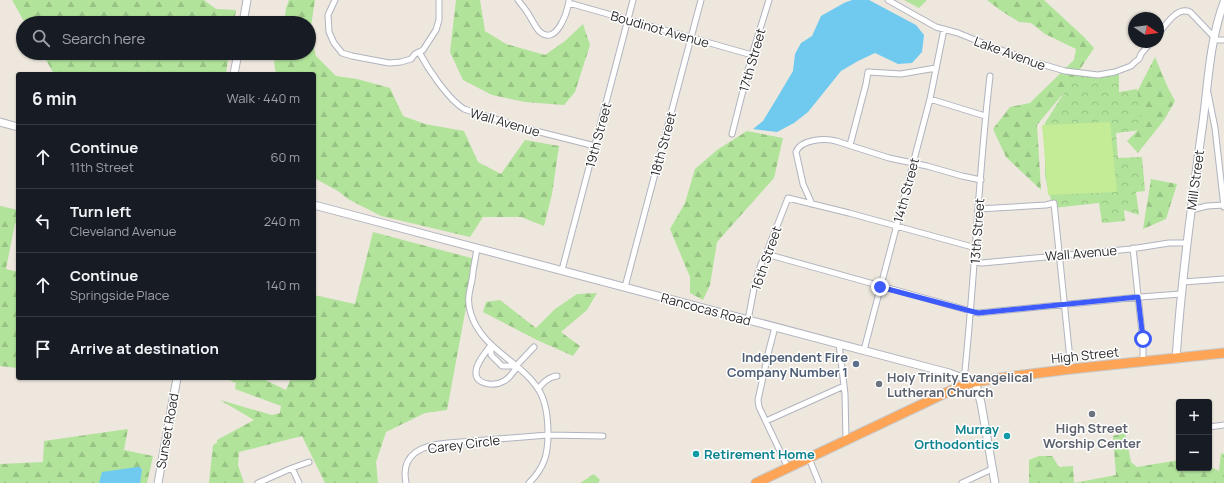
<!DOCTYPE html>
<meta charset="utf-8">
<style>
body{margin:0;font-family:Manrope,sans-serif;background:#242831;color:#f1f3f6}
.controls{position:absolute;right:12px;bottom:12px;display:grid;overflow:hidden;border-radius:4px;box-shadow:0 1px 3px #0004}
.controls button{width:36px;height:36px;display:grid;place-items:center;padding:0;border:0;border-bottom:1px solid #363941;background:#171b24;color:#f1f3f6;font:20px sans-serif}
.compass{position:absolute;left:1128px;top:12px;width:36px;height:36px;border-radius:50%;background:#171b24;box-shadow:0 1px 3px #0004;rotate:103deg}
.stop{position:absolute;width:12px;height:12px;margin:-9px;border:3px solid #3d5bfa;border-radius:50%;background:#fff}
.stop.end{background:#3d5bfa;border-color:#fff;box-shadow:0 1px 4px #0008}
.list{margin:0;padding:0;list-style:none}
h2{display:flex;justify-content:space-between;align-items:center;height:52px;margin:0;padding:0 16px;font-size:17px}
h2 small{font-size:13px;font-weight:400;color:#9ea1a6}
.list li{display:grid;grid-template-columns:26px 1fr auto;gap:12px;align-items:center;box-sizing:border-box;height:64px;padding:0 16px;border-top:1px solid #363941}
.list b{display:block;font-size:15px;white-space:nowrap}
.list p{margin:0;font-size:13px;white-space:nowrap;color:#9ea1a6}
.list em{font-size:13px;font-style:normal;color:#9ea1a6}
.icon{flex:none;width:22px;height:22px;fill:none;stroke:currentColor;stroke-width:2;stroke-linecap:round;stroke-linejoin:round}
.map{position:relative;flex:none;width:1224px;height:483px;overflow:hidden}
.search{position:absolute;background:#171b24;box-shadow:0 1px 3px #0004;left:16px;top:16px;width:300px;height:44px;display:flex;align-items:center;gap:10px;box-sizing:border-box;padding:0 14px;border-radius:22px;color:#9ea1a6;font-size:15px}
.panel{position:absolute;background:#171b24;box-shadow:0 1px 3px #0004;left:16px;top:72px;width:300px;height:308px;border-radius:4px}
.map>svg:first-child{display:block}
.forest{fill:url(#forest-firs)}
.park{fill:url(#park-crowns)}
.pitch{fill:#c4eb96}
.water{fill:#70caef}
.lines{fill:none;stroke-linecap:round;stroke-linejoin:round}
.street-casing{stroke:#b1b3bf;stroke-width:7}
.secondary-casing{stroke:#b1b3bf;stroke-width:9}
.highway-casing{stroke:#c8c8c8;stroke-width:11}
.street{stroke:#fff;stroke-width:5}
.secondary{stroke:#fff;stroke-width:7}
.highway{stroke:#fea457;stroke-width:9}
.route{stroke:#3d5bfa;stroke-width:5}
.service-dot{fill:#5c6f8a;stroke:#fff;stroke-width:1.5}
.worship-dot{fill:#6b7280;stroke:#fff;stroke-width:1.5}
.culture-dot{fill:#0f9aa8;stroke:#fff;stroke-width:1.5}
.labels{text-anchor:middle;stroke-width:3;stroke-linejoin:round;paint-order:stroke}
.street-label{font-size:13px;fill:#2b2b2b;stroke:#fff}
.service-label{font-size:13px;font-weight:bold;fill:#4e5e75;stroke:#fff;text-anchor:end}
.worship-label{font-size:13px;font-weight:bold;fill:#5b616d;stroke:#fff;text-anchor:start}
.culture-label{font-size:13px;font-weight:bold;fill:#0d838f;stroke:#fff;text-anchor:end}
</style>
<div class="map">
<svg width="1224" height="483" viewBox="0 0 1224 483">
<defs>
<pattern id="forest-firs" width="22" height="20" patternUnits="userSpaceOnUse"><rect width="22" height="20" fill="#b1e39a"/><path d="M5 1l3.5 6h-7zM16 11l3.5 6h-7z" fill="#98c385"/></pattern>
<pattern id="park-crowns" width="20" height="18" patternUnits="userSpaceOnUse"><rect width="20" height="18" fill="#b1e39a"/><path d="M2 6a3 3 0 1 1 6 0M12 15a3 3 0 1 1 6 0" fill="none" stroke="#98c385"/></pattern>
</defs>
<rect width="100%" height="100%" fill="#ede7dd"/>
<!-- forest -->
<path class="forest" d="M12,0H204L216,9L236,10L234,23H25Z
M289,0H315L310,33L316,56L336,76L357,79L390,88L403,116L425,124L464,131L478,162L501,174L525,140L559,146L552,194L544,226L521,217H483L470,237L381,216L348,199L338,191L314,178V74H276L274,63L277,53H309V23H284L286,8Z
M456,0H480L485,31L506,44L545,55L565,41L583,24L590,45L575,92L564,105L525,102L492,95L463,80L450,52Z
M904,0H927L919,8Z
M987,0H1044L1084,37L1094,48L1067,89L1037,125L1041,190L1006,157L993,129L1010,107L1030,103L1074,60L1076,49L1045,34L1031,23L1019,22L1000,10Z
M42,53H229L226,74H54Z
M1155,57L1168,88L1175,101L1164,120L1138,153L1127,141L1140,128L1137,92Z
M747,131L783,138L774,178L717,242L710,285L703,300L690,293V277L670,229L685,203L695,169L717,150Z
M1151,179L1177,184L1166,219L1143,229Z
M0,206L18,210V224L15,223L6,269L18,272V368L0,366Z
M373,232L475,259L447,410L425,413L386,432L376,462L378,483H325L302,436L239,452L238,465L244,483H209L213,445L217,443V440L254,420L220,400L272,415L280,413L281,406L235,389L236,383L225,378H261L286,390L291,378H314V295L355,304Z
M597,293L587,310L561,332L580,346L573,356L537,340L483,312L486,302L500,300L536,328L555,309L577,294Z
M128,429L124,450L153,456L147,483H0V464L43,462L44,441Z
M1125,432L1131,462L1137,467L1179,460V468H1209V466L1219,471L1221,453L1224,454V483H1029V460L1039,456H1052L1059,467L1073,466L1074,483L1116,475L1113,436Z
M594,474L600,480L598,483H580Z"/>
<!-- park -->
<path class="park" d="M1077,72L1088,74L1119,73V92L1137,89L1142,130L1116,133L1118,158L1142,157L1145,191L1136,192L1139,215L1124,210L1125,221L1102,223L1099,203L1053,208L1045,176V123Z"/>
<!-- pitch -->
<path class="pitch" d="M1110,122L1117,192L1048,195L1042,125Z"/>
<!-- water -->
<path class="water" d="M852,0H869L916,25L924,35L922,52L912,63L898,64L875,53L858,61L841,71L808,112L794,123L777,132L753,129L763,121L777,98L793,71L795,54L801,43L812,36L821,16L844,3Z
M137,467H140L142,470L140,483H99L102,472Z"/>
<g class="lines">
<!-- street casing -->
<g class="street-casing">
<path id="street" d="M335,0L328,15L329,32L334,43L342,53L352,56L389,63L401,62L411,59L415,54L423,50L436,30L439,20V0
M518,0C522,5 526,10 529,15C532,20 535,26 539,31C556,47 567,13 569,1
M888,0L936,27L958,33L990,46L1024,58L1033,63H1038L1065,71L1098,75L1115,72L1131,66L1135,62L1139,59L1141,54L1151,42
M569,3L752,55
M1158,34C1166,25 1177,6 1190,12L1214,37
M1214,40H1224
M419,52C428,69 448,99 464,109L520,127L595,146
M1208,93L1215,128L1224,207
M930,99L985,116
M732,134L752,55L769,0
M850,145L866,84L868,72L901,74L936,68
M812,204L803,184L796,152C801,139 825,138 836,141L889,158L927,166L962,176L981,180
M978,209L1046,205L1054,203L1071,369
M1191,210L1207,206L1224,205
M477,248C476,256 474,264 473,272C472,288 465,296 471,314C482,350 523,362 540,392C547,405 548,420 548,434C548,455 544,468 529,483
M1133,248L1143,343V362
M766,254L978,313L1140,297L1181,294
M975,262L982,263L1131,249L1169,243H1187
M562,270L633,0
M1183,282L1224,279
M625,287L701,0
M748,320L755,283L761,264L766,254L788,198L849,213L976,248
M775,327L769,350L758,400L759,407L788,468
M839,344L845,394L846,440
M491,345C486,352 476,363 476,372C475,386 496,386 504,381C510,378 513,372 517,367
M491,345V355L502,366H516L534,347
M864,350L930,99L944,29
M964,380C975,279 978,177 990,76
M538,389C543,383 548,377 557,376
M766,421L844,386
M1209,427L1224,425
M809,458L819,483
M292,468L299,483
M258,483L292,468L309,462
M406,483C400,453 423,445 448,443L548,435L603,436
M962,483L992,469"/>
</g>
<!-- secondary casing -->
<g class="secondary-casing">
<path id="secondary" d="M243,23L247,0
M234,74L238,53
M0,122L18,127
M314,205L949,373L974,382L977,388L981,403L995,483
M1176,359C1181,284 1191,210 1201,136C1208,92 1208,45 1224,2
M158,483L177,378"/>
</g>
<!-- highway casing -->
<g class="highway-casing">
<path id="highway" d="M756,483L954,389L974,382L1007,377L1071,369L1224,353"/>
</g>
<!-- street -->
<use href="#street" class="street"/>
<!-- secondary -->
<use href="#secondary" class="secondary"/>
<!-- highway -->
<use href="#highway" class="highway"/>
</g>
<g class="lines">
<!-- route -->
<path class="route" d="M880,287L978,313L1138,297L1143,339"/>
</g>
<!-- markers -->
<circle class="service-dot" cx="856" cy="364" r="4"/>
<g class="worship-dot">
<circle cx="879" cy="384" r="4"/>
<circle cx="1092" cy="414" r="4"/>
</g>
<g class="culture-dot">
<circle cx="1007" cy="436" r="4"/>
<circle cx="696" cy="454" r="4"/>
</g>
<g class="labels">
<!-- street labels -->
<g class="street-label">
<text transform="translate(660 29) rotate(16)" y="5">Boudinot Avenue</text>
<text transform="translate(1010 53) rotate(20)" y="5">Lake Avenue</text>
<text transform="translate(752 60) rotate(-74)" y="5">17th Street</text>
<text transform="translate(505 122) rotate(16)" y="5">Wall Avenue</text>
<text transform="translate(598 135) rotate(-75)" y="5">19th Street</text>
<text transform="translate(663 144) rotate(-75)" y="5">18th Street</text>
<text transform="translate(1195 180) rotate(-82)" y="5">Mill Street</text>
<text transform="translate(906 190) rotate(-75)" y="5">14th Street</text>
<text transform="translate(977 231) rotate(-86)" y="5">13th Street</text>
<text transform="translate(1081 253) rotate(-5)" y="5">Wall Avenue</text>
<text transform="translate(766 258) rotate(-71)" y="5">16th Street</text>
<text transform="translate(706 309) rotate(15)" y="5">Rancocas Road</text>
<text transform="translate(1085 355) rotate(-6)" y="5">High Street</text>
<text transform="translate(167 431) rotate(-80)" y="5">Sunset Road</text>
<text transform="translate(464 444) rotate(-7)" y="5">Carey Circle</text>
</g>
<!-- service labels -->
<g class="service-label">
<text x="848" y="362">Independent Fire<tspan x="848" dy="15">Company Number 1</tspan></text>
</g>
<!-- worship labels -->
<g class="worship-label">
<text x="887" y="382">Holy Trinity Evangelical<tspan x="887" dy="15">Lutheran Church</tspan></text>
<text x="1092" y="433" text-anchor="middle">High Street<tspan x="1092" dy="15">Worship Center</tspan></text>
</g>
<!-- culture labels -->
<g class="culture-label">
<text x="999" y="434">Murray<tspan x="999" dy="15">Orthodontics</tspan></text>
<text x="704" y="459" text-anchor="start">Retirement Home</text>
</g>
</g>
</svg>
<div class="controls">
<button>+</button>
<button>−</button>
</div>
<svg class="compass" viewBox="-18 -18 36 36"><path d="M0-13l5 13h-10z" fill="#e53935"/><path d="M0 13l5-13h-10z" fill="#9ea1a6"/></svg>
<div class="stop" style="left:1143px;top:339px"></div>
<div class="stop end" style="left:880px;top:287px"></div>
<div class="search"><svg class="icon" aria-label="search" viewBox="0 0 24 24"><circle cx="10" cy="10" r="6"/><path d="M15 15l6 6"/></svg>Search here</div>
<section class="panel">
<h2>6 min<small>Walk · 440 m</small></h2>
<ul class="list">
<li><svg class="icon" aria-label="ahead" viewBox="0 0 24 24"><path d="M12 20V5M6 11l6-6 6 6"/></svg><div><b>Continue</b><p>11th Street</p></div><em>60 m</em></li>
<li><svg class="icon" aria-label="left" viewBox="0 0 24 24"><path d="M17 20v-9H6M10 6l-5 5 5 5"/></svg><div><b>Turn left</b><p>Cleveland Avenue</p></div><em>240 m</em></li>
<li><svg class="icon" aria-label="ahead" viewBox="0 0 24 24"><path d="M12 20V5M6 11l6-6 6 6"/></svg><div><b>Continue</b><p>Springside Place</p></div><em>140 m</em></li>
<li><svg class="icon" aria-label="arrive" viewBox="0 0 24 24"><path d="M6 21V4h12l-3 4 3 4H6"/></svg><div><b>Arrive at destination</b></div></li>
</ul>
</section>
</div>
